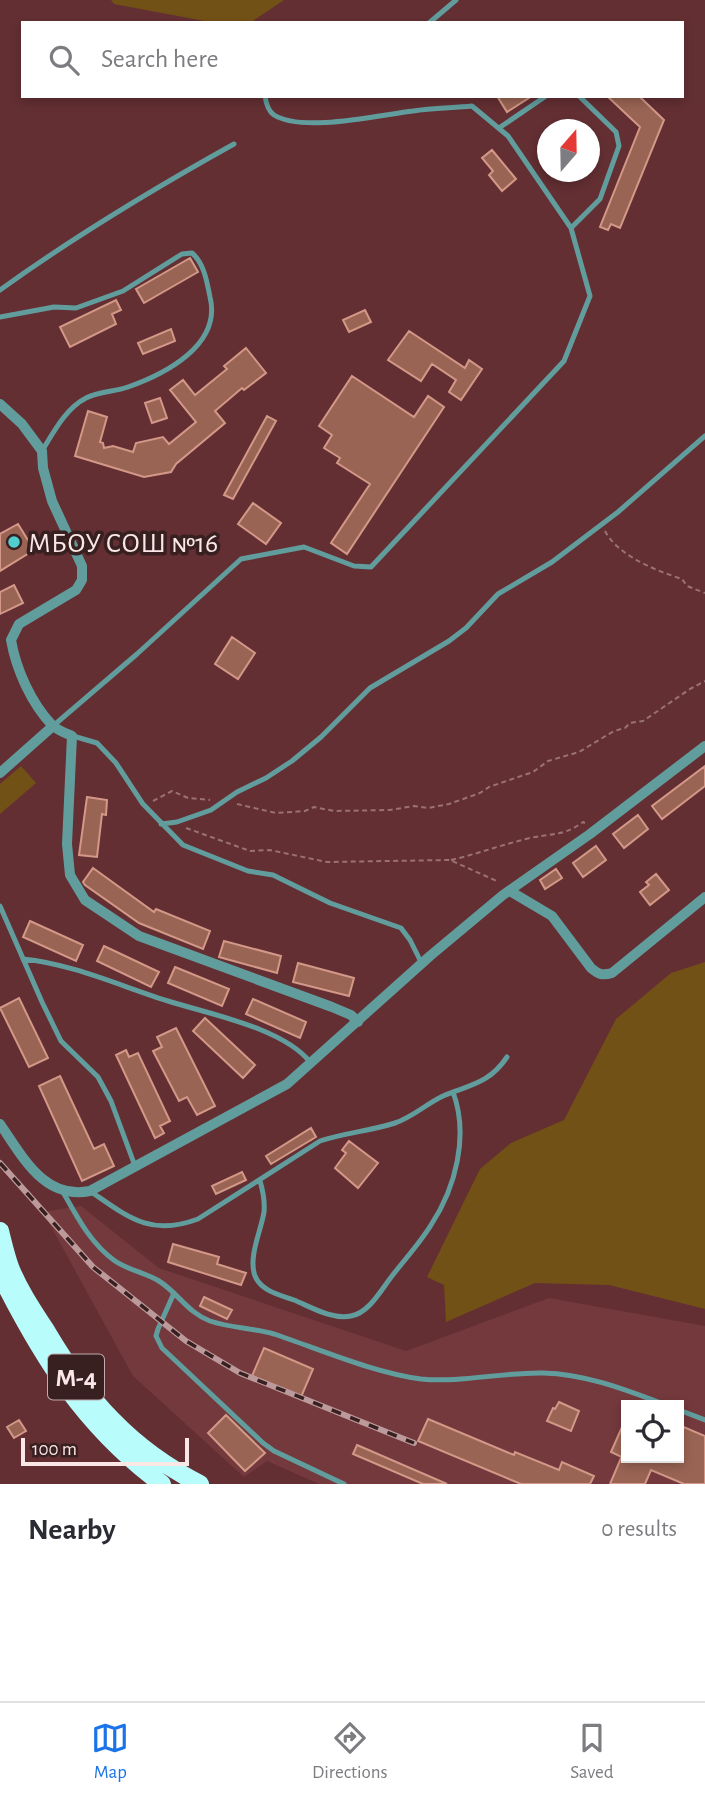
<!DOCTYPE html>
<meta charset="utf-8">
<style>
body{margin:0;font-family:"Alegreya Sans",sans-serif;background:#f7f7f7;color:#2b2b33}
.controls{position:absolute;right:21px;bottom:21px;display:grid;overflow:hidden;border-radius:0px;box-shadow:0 4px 10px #0003}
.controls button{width:63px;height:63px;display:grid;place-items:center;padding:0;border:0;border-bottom:2px solid #e1e1e2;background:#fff;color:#2b2b33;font:35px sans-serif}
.compass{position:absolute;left:537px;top:119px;width:63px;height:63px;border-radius:50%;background:#fff;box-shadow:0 4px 10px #0003;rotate:20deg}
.scale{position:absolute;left:21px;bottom:18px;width:168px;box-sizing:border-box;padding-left:7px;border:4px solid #fce7e7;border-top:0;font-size:19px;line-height:24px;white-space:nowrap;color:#fce7e7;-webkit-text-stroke:5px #382021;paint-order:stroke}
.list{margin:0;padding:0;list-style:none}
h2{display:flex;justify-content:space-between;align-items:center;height:91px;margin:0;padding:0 28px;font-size:30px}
h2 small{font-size:23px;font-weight:400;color:#7c7c81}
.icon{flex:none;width:38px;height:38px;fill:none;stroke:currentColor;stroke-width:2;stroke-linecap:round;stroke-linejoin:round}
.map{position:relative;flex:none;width:705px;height:1484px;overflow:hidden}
.search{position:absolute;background:#fff;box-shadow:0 4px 10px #0003;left:21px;right:21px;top:21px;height:77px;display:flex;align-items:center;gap:18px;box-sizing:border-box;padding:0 24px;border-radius:0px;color:#7c7c81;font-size:26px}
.sheet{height:217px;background:#fff}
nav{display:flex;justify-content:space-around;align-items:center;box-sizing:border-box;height:98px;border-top:2px solid #e1e1e2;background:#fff;font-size:19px;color:#7c7c81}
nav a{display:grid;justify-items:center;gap:4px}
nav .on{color:#1a73e8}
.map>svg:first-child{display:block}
.built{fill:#74393d;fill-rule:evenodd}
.green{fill:#725116}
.building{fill:#9a6454;stroke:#d39887;stroke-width:2}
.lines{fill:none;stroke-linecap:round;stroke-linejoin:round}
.path{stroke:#9a7174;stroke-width:2;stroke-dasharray:5 3.5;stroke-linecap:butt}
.service{stroke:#629d9e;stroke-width:5}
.minor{stroke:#629d9e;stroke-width:10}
.trunk{stroke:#b9fcfc;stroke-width:18}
.rail-casing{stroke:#bc9a9c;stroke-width:6}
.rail{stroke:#382021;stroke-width:3.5;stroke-dasharray:10;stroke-linecap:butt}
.poi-dot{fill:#52cdcf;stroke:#382021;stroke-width:2.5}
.labels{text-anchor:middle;stroke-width:7;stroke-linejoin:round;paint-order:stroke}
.shield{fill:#382021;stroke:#c1abac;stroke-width:2}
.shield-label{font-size:26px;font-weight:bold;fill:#fce7e7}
.poi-label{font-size:28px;fill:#fce7e7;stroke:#382021;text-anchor:start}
</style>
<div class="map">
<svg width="705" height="1484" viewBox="0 0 705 1484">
<rect width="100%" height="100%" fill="#632f33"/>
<!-- built -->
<path class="built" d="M81,1206L159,1268L406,1351L549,1298L705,1326V1484H319L267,1461L244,1477L133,1376L43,1212ZM626,1405H679V1458H626Z"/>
<!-- green -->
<path class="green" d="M111,0H284L250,23H215L114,4Z
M21,766L36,783L0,814V784Z
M705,962V1309L609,1285L535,1283L446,1322L444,1285L427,1277L480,1169L511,1143L564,1120L616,1019L671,973Z"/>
<!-- building -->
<path class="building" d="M497,96H532L507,112Z
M607,96H639L664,120L620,228L611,224L608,230L600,227L640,127Z
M492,150L516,179L502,191L489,175L493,171L482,158Z
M190,258L198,272L144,303L136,289Z
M116,300L121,310L112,314L116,324L70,347L60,327Z
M365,310L371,322L349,332L343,320Z
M171,329L175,341L143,354L138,343Z
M409,331L465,368L469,360L482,369L461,400L449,392L456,380L432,364L421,381L388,360Z
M246,348L266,373L244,390L242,388L215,411L225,423L176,464L171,472L144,477L75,456L88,411L107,417L100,442L103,443L104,448L113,446L133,452L136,443L163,437L169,444L196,422L170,390L183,380L195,395L227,369L224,366Z
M352,376L414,417L428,396L444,407L347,554L331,543L370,484L337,463L340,458L324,448L332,435L319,426Z
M160,398L167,418L152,423L145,403Z
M267,416L276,421L233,499L224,495Z
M253,503L281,523L266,544L238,524Z
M18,524L34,550L0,571V534Z
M14,585L23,603L0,614V592Z
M232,637L255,653L238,679L215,664Z
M705,766V786L662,819L652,806Z
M87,797L107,800L106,815L102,814L97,857L79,855Z
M638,815L648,829L624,848L613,834Z
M596,846L606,860L583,877L573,863Z
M93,868L154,912L156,909L210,931L203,949L139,923L85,885L83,882Z
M556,869L562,878L545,889L540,880Z
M656,874L669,890L650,905L640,892L649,885L646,882Z
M30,921L83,945L76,961L23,937Z
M224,941L281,956L277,973L219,957Z
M104,946L159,972L151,987L97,961Z
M298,963L354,978L349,996L293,982Z
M175,967L229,989L222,1006L168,983Z
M19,998L48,1058L29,1067L0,1008Z
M253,999L306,1022L300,1038L246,1014Z
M205,1018L255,1065L243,1078L193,1031Z
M176,1028L215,1106L197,1115L187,1097L179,1101L153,1051L162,1047L157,1037Z
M126,1050L129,1057L138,1053L170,1121L160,1126L164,1133L155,1138L116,1055Z
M60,1076L94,1149L104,1144L114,1166L82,1181L39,1086Z
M311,1128L316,1137L271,1164L266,1156Z
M349,1141L378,1163L358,1188L335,1168L346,1153L342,1150Z
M242,1172L246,1180L216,1194L212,1186Z
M173,1244L219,1257L217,1264L246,1273L241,1285L168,1262Z
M204,1297L232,1310L227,1319L200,1306Z
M264,1348L313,1369L301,1397L252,1376Z
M559,1402L579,1411L571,1431L547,1421L553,1408L555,1409Z
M226,1415L265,1453L245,1471L208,1433Z
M626,1418V1458H679V1425L705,1436V1484H684L651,1470L645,1484H610L621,1458H624L611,1452Z
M428,1419L514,1455L515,1452L559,1470L562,1462L594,1476L590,1484H521L418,1441Z
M19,1420L26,1431L14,1438L7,1427Z
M357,1445L447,1484H423L353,1454Z"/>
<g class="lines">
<!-- path -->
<path class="path" d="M605,531C618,556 657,571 682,579L687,586L705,593
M153,801L172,791L188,798L210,800
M237,804L276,813L305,811L314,807L334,811L390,810L414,806L428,808L449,804L480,793L489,787L533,772L548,761L579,752L614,731L625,728L630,723L643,721L690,689L705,681
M186,828L250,851L270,850L327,862L450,860L499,882
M451,860C477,854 501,845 526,839C549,833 563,837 583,822L585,823"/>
<!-- service -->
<path class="service" d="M429,23L456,0
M499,128L546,96
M571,228L600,199L619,146L616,132L579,96
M0,290C75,236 153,189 234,144
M0,317L54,307L76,308L123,291L182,254L192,253C204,263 207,282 210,297C222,345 165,374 128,387C115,392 99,391 86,398C66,408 53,433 42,451
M53,726L137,654L241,559L304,547L354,566L371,567L564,361L590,296L571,228L508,136L472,106C452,108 432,108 413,111C379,115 303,133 274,115C268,111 266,103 265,96
M73,736L97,743L116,763L143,804L183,845L248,871L273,875L330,903L401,928L410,940L422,964
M161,824L177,822L211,810L237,792L266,778L292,761L321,737L370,688L449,641L466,628L498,594L552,562L618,512L705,436
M0,906L42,1002L61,1041L98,1077L111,1101L135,1166
M23,959C73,964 120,986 168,1001C209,1014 283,1028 310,1062
M260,1181C263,1191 265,1201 264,1212C261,1231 248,1257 255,1276C261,1291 280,1295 294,1300C311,1307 332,1320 351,1316C369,1313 381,1290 392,1276C405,1259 420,1243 431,1225C456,1187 469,1135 453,1092
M90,1191C128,1217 150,1237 198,1219L320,1141C344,1133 370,1131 395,1123C413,1117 426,1104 443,1096C469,1085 489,1084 507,1057
M63,1192C77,1217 91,1244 115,1261C128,1270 146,1273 159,1281C178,1293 188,1313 210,1321C231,1328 253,1328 274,1334C319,1349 374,1373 421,1379C460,1383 504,1372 543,1373C586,1374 626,1390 666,1405
M174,1293L158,1329L156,1336L162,1348L263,1443L274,1451L344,1484
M679,1410L705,1420"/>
<!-- minor -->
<path class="minor" d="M0,404L22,424L42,451L43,468L52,501L82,566V580L76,590L19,624L11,640
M11,640C16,669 31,703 52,725C57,730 65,733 72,736L67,844L70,875L85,900L139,936L332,1007L351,1015L358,1022
M0,773L53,726
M510,891L552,916L591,968C598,974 602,976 612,973L705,897
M0,1124C23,1157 44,1200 90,1191L287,1084L430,956L503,895L590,834L705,746"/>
<!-- trunk -->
<path class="trunk" d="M0,1231C3,1243 6,1256 10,1267C19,1290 34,1312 47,1332C86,1398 130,1449 200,1484
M0,1274C42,1358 85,1427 162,1484"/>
<!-- rail casing -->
<g class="rail-casing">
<path id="rail" d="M0,1163L93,1267L186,1341L240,1373L414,1443"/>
</g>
<!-- rail -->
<use href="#rail" class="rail"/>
</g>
<!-- markers -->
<circle class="poi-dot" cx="14" cy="542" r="7"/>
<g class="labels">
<!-- shield labels -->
<rect class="shield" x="48" y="1354.5" width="56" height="45" rx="5"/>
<g class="shield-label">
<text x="76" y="1386">М-4</text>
</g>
<!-- poi labels -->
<g class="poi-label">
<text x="28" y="552">МБОУ СОШ №16</text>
</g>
</g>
</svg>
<div class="controls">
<button><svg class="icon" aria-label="locate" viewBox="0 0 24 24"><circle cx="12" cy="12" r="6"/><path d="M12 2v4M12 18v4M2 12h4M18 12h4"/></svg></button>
</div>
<svg class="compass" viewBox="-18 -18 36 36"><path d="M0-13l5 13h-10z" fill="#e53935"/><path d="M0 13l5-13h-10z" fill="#7c7c81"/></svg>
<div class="scale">100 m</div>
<div class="search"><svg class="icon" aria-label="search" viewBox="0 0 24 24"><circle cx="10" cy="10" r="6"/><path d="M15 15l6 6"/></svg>Search here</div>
</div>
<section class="sheet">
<h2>Nearby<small>0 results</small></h2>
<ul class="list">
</ul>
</section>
<nav>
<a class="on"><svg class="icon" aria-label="map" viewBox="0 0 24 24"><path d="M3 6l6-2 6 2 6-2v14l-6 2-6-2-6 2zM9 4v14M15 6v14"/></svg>Map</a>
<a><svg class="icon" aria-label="directions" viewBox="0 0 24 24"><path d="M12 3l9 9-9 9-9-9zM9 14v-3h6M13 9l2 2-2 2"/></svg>Directions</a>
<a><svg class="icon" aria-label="saved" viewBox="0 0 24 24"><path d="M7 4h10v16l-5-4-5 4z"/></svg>Saved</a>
</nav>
